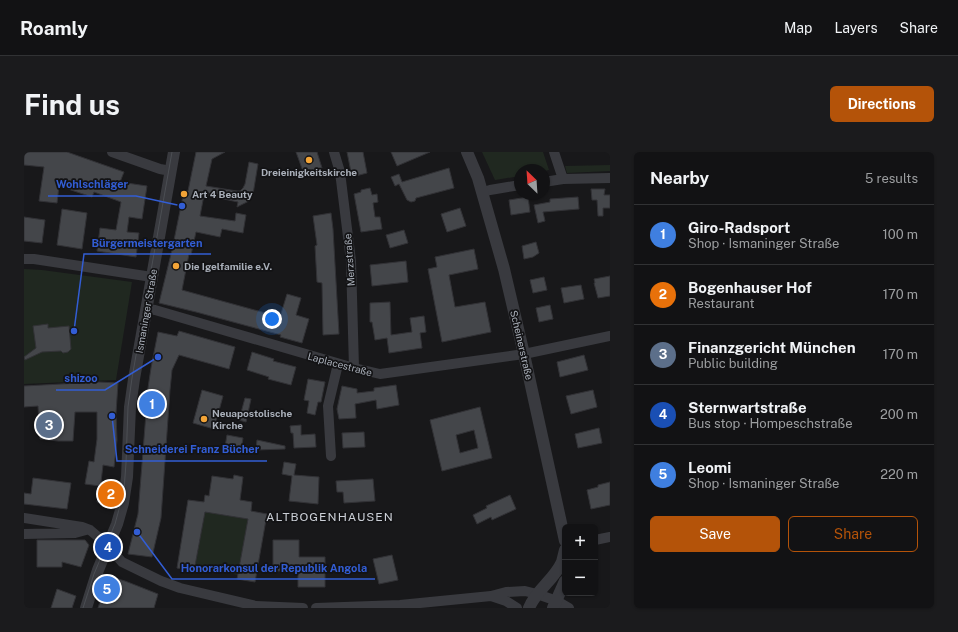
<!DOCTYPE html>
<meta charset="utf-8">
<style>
body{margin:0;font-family:"Public Sans",sans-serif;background:#1b1b1d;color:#f1f3f6}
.controls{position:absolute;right:12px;bottom:12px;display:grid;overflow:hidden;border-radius:6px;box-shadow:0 1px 3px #0004}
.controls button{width:36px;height:36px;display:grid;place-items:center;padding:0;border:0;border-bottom:1px solid #313234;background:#121214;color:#f1f3f6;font:20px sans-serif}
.compass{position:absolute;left:490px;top:12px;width:36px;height:36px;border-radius:50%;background:#121214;box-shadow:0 1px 3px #0004;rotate:335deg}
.you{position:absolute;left:248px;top:167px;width:14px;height:14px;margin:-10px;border:3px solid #fff;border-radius:50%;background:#1a73e8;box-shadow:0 0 0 6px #1a73e833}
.badge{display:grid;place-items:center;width:26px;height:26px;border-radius:50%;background:#b45309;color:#fff;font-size:13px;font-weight:700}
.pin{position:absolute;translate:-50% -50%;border:2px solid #fff;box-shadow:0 1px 4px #0006}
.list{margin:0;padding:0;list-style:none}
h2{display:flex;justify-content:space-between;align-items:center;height:52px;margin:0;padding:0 16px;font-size:17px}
h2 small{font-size:13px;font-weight:400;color:#9c9ea0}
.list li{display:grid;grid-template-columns:26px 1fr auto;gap:12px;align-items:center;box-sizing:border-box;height:60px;padding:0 16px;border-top:1px solid #313234}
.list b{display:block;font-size:15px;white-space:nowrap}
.list p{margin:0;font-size:13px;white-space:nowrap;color:#9c9ea0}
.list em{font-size:13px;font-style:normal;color:#9c9ea0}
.actions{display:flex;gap:8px;padding:12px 16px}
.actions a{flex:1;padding:9px 0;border:1px solid #b45309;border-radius:6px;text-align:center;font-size:14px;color:#b45309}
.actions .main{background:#b45309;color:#fff}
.map{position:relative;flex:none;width:586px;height:456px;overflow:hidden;border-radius:6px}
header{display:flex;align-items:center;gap:24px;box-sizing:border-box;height:56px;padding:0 20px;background:#121214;border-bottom:1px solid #313234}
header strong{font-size:19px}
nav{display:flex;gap:22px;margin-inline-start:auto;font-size:14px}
.intro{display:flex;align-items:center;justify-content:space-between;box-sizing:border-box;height:96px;padding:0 24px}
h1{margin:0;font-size:28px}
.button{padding:10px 18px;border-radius:6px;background:#b45309;color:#fff;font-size:14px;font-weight:700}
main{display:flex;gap:24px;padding:0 24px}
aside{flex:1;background:#121214;border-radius:6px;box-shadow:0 1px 3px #0004}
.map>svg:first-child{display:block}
.green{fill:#202820}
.building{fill:#44464a;stroke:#323236;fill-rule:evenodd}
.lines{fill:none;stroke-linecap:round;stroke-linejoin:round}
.minor{stroke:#393a3f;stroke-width:10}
.tertiary{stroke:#393a3f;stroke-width:12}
.tram{stroke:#4c4f54;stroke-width:1}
.poi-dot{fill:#f3a437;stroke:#131315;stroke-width:1.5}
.labels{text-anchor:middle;stroke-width:3.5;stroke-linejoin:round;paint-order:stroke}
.poi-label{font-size:10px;font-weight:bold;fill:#aab0ba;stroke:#131315;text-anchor:start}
.street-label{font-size:10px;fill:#aab0ba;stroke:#131315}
.quarter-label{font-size:12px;letter-spacing:1px;fill:#cbcfd6;stroke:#131315}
.leader{fill:none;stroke:#325dd4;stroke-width:1.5}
.callout-dot{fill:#325dd4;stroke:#131315;stroke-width:1.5}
.callout-label{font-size:11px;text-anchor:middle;font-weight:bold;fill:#325dd4;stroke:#131315;stroke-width:3.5;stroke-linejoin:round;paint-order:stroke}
</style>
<header>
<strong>Roamly</strong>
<nav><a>Map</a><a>Layers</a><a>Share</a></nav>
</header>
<div class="intro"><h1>Find us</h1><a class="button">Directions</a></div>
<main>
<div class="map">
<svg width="586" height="456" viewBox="0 0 586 456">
<rect width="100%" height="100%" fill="#18181a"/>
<!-- green -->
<path class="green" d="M458,0H519L525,18L520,19V18H496V24L471,28Z
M586,13V19L543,21L541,14Z
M0,117L18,118L108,130L92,228L0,232Z
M181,360L224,367L214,423L171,415Z"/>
<!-- building -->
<path class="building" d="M0,0H43L100,20L96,30L123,34L118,67L105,65L103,80L115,81L112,105L73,99L76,76L92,78L97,50L70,40L68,45L35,34L33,51L15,49L20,15L0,13Z
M172,0H201L188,7L182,34L213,39H216L219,36L221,32L225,10L234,12L229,42L227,47L225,49L213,55L214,50L180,43L176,64L211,69L212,61L222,63L219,81L198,77L196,85L172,80L167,103L165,102L158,138L256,165L263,142L277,146L272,163L285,167L278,191L256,185L257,183L172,160L135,151L148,98L160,39H164Z
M272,0H293L298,16L280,22Z
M323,0H339L343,21L328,25Z
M367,0H406L373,14Z
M425,16L430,36L392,46L391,49L387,50L383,48L375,32L371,34L367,25L375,22L378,30Z
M346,36L348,43L353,42L354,50L349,51L351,65H356L358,77L337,80L330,42L337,40V38Z
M567,37H581L580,43H586V56H579V64H574L573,48H568Z
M504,45L506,60L487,63L485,48Z
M554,45L555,57L519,60L521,69L514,71L510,53L526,50V47Z
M436,56L442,74L423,80L417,62Z
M38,57L63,61L58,97L33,93Z
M307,61L309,77L315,182L299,183L298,131L293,130L291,94L293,93L289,64Z
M0,65L21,68L18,91L0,89Z
M380,78L384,91L366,96L362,83Z
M512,90L515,101L509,105L500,107L498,94Z
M450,97L454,117L425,123L431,155L461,150L467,180L418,190L404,117L413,115L411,105Z
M382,109L384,130L348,134L346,113Z
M586,124V144L574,146L570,131H571L570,127Z
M520,125L523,138L509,141L506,128Z
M557,133L560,147L540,151L537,136Z
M366,150L367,183L388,180L386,166L400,164L402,180L396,181L398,196L365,201L363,186L351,188L348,170H346V151Z
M526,153L529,167L515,170L512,156Z
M24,172V176L45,174L47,197L44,200L39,201L37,199L18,200L1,208L0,205L12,196L9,174Z
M155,179L211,195L205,217L155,203L148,218L146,238L137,366L128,405L104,402L114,362L124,236L127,216L134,180L153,184Z
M228,200L250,207L249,209L272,215L267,233L244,227L245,225L223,218Z
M560,203L564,218L536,225L533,210Z
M284,227L301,230L297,250H294L291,263L283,261L285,249L280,248Z
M75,230L94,231L92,261L93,288L90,315L79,313L77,330V329L92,332L89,353L73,350L76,334L61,332L65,309L70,310L73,287V260H51L49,289H34L16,287L14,254L0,255V234Z
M372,233L375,253L353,257L352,248L331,252L332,266L315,267L313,257L318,234L333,237V241L350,239V236Z
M178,238L199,244L190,277L169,271Z
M569,238L573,255L547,262L542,244Z
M221,246L227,247L222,270L215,268Z
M456,255L468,306L418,319L406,268ZM450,278L454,296L436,301L432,283Z
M277,273V283L291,282L292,295L270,296L269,281H267L266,274Z
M575,276L578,291L554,296L551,282Z
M340,280L341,295L319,296L318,281Z
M203,283L219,286L217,298L208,299L209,296L201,295Z
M233,288L261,294V297L232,298Z
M260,310L272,312L270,323L295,325L294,352L265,349L268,324L258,322Z
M210,323L219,325L216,348L228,350L227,359L243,362L231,430L213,427L224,367L181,360L170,419L153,416L164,348L180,350L181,343L185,344L188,324L209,327Z
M9,326L47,331L43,357L0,352V341L7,342Z
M349,327L351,349L320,351L319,340H313L312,329Z
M586,330V353L567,357L563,338L574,335V333Z
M486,343L492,357L468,368L467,365L453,372L449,363L463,356L462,354Z
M13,388H61L65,393L57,415L38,410V415H13Z
M249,388H275V405H301V435H274V419H249Z
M368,403L374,428L355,432L349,407Z
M84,424L101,429L134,442L130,456H74Z
M33,437L52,444L48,456H27Z"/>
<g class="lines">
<!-- minor -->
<path class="minor" d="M88,0L136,17L147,19
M310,0L316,20L327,109L330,216
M530,0L539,27
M520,30L539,27L586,26
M459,40L466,38L496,33
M0,107H10L128,125
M122,157L131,158L330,216L356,222L500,202L586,184
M307,304L304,254L314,212
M0,366L58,375L66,378L79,389L98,410L137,429L156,436L232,454L279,456
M0,382L51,381L62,378
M571,388L586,385
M467,444L482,449L493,456
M292,456L376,453L467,444L482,440L501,439L513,442L533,449L545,456"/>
<!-- tertiary -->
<path class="tertiary" d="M443,0L454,26L480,117L500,202L541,389
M62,456L74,418L93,372L99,351L103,325L106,255L110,227L150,0
M505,456C512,438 530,428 538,410C539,406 540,402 541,398
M529,456L541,429"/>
<!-- tram -->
<path class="tram" d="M59,456L70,422L91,372L97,350L100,338L102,311L104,255L108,226L148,0"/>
</g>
<!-- markers -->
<g class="poi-dot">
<circle cx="285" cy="8" r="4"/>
<circle cx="160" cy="42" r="4"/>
<circle cx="152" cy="114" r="4"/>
<circle cx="180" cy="267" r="4"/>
</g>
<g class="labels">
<!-- poi labels -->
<g class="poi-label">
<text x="285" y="24" text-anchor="middle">Dreieinigkeitskirche</text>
<text x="168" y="46">Art 4 Beauty</text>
<text x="160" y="118">Die Igelfamilie e.V.</text>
<text x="188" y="265">Neuapostolische<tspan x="188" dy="12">Kirche</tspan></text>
</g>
<!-- street labels -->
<g class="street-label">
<text transform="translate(325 108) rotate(-94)" y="4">Merzstraße</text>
<text transform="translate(122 159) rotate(-80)" y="4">Ismaninger Straße</text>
<text transform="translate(498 193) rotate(77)" y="4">Scheinerstraße</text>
<text transform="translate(316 212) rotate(15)" y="4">Laplacestraße</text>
</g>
<!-- quarter labels -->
<g class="quarter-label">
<text x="306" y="369">ALTBOGENHAUSEN</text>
</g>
</g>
<!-- callouts -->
<path class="leader" d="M158 54L112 44H24M50 179L60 102H187M134 205L81 238H32M88 264L93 309H243M113 380L148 427H351"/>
<g class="callout-dot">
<circle cx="158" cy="54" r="4"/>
<circle cx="50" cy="179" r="4"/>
<circle cx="134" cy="205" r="4"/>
<circle cx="88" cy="264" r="4"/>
<circle cx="113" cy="380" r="4"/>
</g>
<g class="callout-label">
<text x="68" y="36">Wohlschläger</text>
<text x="123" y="95">Bürgermeistergarten</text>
<text x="57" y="230">shizoo</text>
<text x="168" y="301">Schneiderei Franz Bücher</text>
<text x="250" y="420">Honorarkonsul der Republik Angola</text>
</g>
</svg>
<div class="controls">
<button>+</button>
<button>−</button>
</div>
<svg class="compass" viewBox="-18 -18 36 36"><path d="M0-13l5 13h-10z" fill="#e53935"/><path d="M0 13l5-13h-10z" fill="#9c9ea0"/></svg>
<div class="you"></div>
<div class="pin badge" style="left:128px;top:252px;background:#3f7fe0">1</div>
<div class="pin badge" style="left:87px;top:342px;background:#e8710a">2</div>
<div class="pin badge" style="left:25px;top:273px;background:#5c6f8a">3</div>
<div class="pin badge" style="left:84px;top:395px;background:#1a4fb4">4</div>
<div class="pin badge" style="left:83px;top:437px;background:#3f7fe0">5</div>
</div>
<aside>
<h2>Nearby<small>5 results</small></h2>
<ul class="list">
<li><span class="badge" style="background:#3f7fe0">1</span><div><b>Giro-Radsport</b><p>Shop · Ismaninger Straße</p></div><em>100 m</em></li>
<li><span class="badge" style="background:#e8710a">2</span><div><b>Bogenhauser Hof</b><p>Restaurant</p></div><em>170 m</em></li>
<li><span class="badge" style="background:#5c6f8a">3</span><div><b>Finanzgericht München</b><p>Public building</p></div><em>170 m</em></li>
<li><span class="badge" style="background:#1a4fb4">4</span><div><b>Sternwartstraße</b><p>Bus stop · Hompeschstraße</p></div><em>200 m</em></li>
<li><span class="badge" style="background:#3f7fe0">5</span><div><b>Leomi</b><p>Shop · Ismaninger Straße</p></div><em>220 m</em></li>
</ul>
<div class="actions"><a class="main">Save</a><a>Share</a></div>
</aside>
</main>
